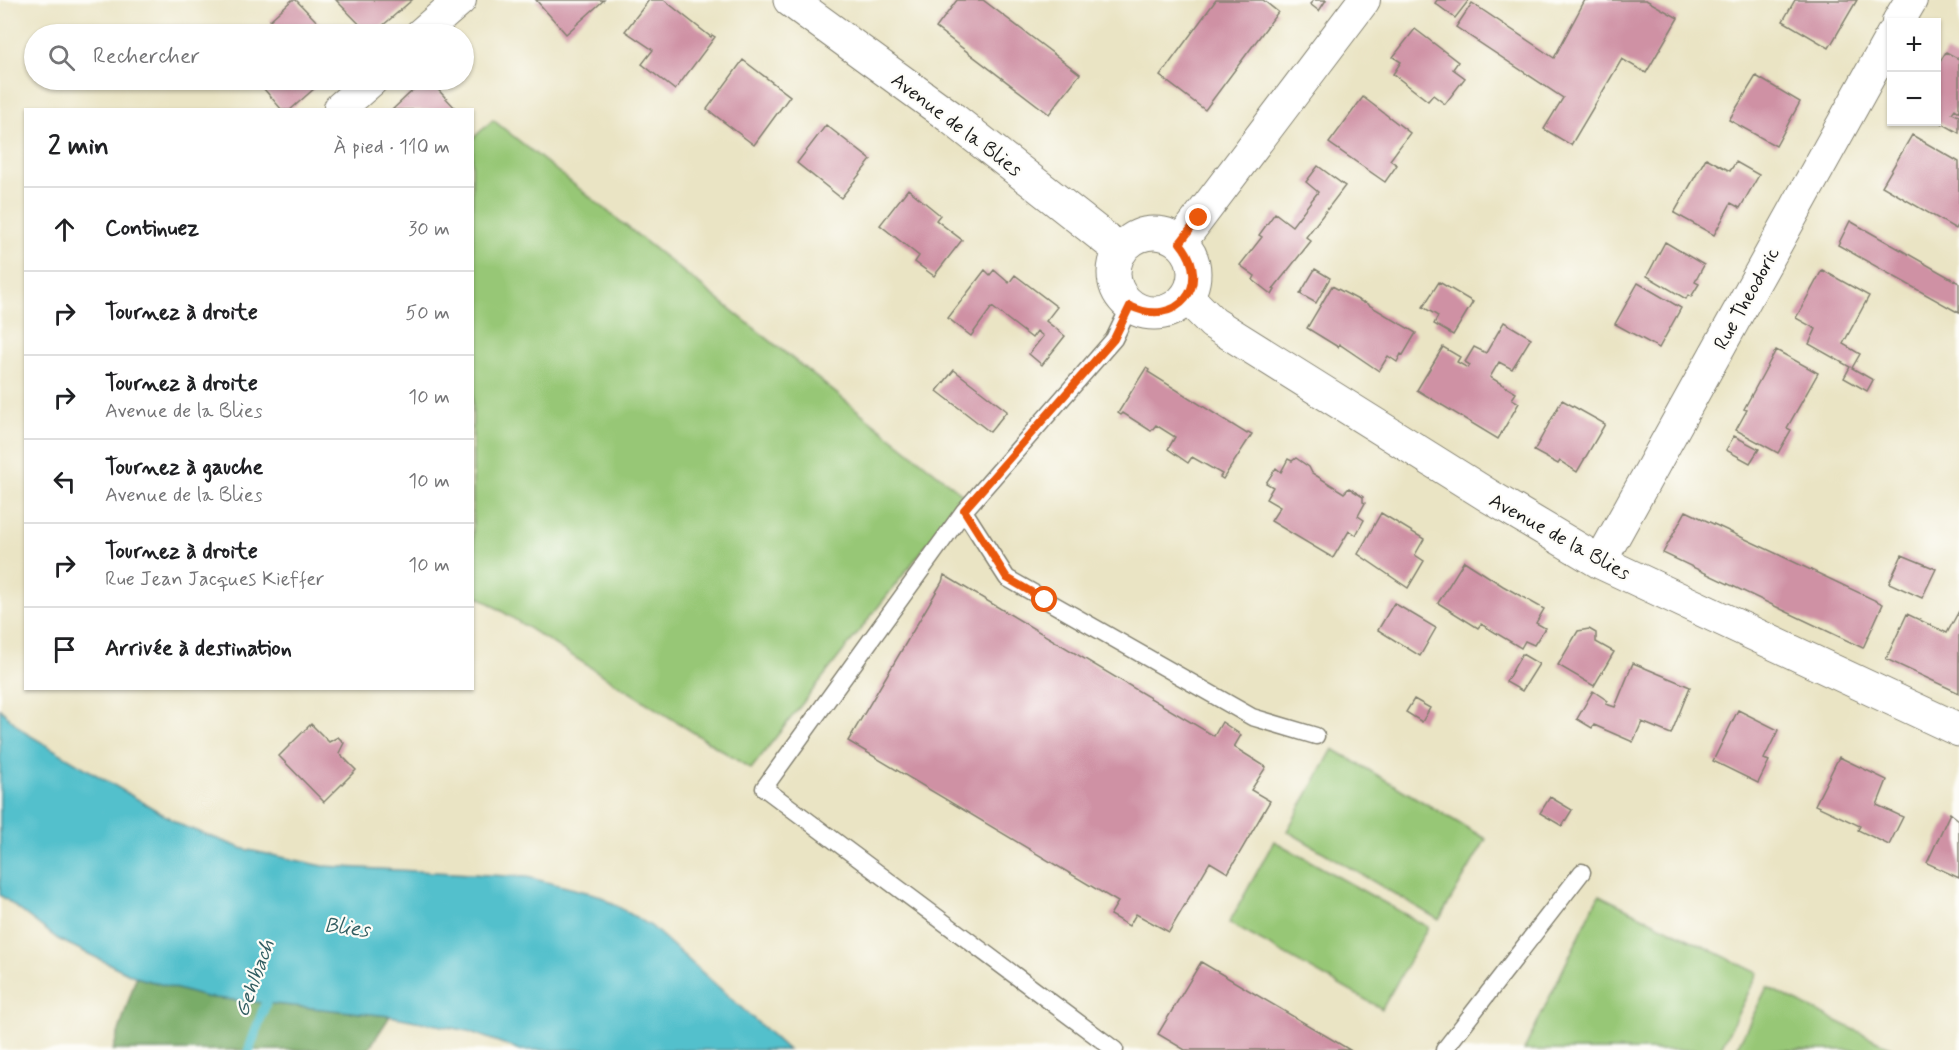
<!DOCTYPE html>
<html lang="fr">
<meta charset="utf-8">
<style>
body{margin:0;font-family:Mynerve,sans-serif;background:#f2f2f2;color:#202124}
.controls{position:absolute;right:18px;top:18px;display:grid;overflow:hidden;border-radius:0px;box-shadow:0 2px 4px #0004}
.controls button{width:54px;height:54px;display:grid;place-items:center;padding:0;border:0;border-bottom:2px solid #e0e0e0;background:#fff;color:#202124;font:30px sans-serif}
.stop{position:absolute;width:18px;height:18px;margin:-14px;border:4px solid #ea580c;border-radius:50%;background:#fff}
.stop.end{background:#ea580c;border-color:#fff;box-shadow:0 2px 6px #0008}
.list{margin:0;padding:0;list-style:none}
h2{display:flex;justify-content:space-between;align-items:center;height:78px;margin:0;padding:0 24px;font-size:26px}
h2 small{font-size:20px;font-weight:400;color:#757577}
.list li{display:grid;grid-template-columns:39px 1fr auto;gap:18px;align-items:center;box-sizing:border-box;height:84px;padding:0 24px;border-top:2px solid #e0e0e0}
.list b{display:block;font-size:22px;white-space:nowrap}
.list p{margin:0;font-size:20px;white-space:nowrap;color:#757577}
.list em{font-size:20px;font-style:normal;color:#757577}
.icon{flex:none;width:33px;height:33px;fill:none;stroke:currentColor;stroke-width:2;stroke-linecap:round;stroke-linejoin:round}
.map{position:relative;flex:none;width:1959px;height:1050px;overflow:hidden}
.search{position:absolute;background:#fff;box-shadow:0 2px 4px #0004;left:24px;top:24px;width:450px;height:66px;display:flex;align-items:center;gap:15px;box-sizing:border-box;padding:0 21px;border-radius:33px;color:#757577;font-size:22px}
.panel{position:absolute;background:#fff;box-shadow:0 2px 4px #0004;left:24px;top:108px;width:450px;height:582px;border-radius:0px}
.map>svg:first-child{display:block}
.green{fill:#97c776;stroke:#5a7249;stroke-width:1.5}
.forest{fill:#79ac67;stroke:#4a6442;stroke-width:1.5}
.water{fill:#53c0cc;stroke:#386e74;stroke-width:1.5}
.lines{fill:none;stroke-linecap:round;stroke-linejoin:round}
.stream{stroke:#53c0cc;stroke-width:10}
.building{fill:#cf91a4}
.lane-casing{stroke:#838070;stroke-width:19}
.street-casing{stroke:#838070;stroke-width:34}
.secondary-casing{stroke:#838070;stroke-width:35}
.lane{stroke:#fff;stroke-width:16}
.street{stroke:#fff;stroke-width:32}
.secondary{stroke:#fff;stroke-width:33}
.route{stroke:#ea580c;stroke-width:8}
.labels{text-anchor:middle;stroke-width:4.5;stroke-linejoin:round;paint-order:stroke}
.street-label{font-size:20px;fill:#1c1c1c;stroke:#fdfcf7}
.water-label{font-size:21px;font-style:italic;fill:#325e62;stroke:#fdfcf7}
</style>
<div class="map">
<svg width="1959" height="1050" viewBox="0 0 1959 1050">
<rect width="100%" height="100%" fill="#fdfcf7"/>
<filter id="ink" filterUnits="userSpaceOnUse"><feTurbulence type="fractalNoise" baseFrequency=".0167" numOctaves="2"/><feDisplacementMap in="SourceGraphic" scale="12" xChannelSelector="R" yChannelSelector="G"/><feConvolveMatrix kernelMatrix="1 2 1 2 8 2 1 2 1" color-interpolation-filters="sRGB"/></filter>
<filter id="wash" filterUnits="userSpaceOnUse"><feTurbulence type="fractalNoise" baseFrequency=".008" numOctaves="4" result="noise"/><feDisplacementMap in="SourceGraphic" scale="24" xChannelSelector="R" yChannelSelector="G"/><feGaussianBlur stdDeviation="1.35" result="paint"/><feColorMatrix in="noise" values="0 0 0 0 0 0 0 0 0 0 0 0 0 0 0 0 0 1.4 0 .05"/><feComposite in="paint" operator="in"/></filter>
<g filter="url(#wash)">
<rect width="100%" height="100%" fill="#eae4c4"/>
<!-- green -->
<path class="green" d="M493,120L965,496L751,769L473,593L472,139Z
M1333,749L1486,839L1439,920L1287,831Z
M1274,841L1428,927L1382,1009L1229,923Z
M1599,895L1758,973L1720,1050H1524Z
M1767,987L1896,1050H1736Z"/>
<!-- forest -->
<path class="forest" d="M136,977L205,997L390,1016L368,1050H113Z"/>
<!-- water -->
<path class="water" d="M0,709L24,732L183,826L244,849L323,866L527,877L598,895L651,926L788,1050H520L468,1031L390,1016L205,997L136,977L58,939L0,895Z"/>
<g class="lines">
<!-- stream -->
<path class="stream" d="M249,1050L270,991"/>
</g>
<g id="blocks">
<!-- building -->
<path class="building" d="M292,0H296L323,28L316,34H282L270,20Z
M336,0H412L373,34H369Z
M536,0H604L566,34Z
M649,0H664L711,37L712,35L715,37L675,90L642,64L653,50L625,31Z
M957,0H983L1080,74L1049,114L936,28Z
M1216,0H1263L1278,12L1205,110L1160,76Z
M1314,0H1326L1319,11L1310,4Z
M1437,0H1469L1455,18L1435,3Z
M1585,0H1646L1678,18L1646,73L1622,59L1571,145L1544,129L1563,98L1456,27L1472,3L1554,58Z
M1795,0H1857L1829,48L1783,21Z
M1415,29L1458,62L1453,69L1465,78L1445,104L1433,95L1428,101L1393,74L1401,62L1393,57Z
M1946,52L1959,59V112L1955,109L1952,113L1959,116V133L1936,120V68Z
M743,60L790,96L754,145L707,109Z
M1756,76L1800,102L1776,146L1729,120Z
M262,80H324L290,110H282L258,82Z
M424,80H429L457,110H392Z
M1363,97L1410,133L1390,160L1397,165L1385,182L1329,143Z
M826,125L871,160L841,198L797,163Z
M1912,135L1959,162V223L1956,229L1882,186Z
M1706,158L1730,171L1736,162L1759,175L1740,208L1731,203L1714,235L1674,213Z
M1318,166L1345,186L1306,237L1311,241L1273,289L1275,290L1272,295L1253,280L1255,276L1240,265L1262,237L1259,235L1275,213L1292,226L1318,192L1306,182Z
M908,189L940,215L936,220L962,240L934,276L915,262L919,256L880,225Z
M1850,221L1959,283V313L1838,245Z
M1665,242L1704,265L1695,282L1699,284L1691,297L1688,295L1686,299L1647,276Z
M1315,269L1330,278L1316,303L1300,294Z
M985,270L990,275L994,270L1009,283L1015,275L1057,307L1046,321L1065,336L1042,365L1029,354L1043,336L1037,331L1032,338L992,307L971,336L948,318Z
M1822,270L1869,296L1843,344L1860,354L1852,368L1873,380L1867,391L1844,378L1850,367L1809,344L1816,329L1796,318Z
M1439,282L1473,302L1453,335L1434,324L1438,316L1423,307Z
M1638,283L1681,308L1659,348L1615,324Z
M1332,286L1364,303V302L1416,333L1403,355L1401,354L1397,362L1388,356L1379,371L1339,344L1338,347L1307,328Z
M1504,322L1531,338L1512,369L1499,362L1490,377L1516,393L1512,399L1519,403L1498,439L1417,390L1443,347L1460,357L1457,362L1468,368L1470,365L1465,362L1474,347L1486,353Z
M1776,350L1818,373L1787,428L1791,430L1778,453L1736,430L1747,410L1744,409Z
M1146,368L1149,370L1148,372L1247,434L1248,432L1252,434L1223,479L1220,477L1222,474L1192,457L1188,463L1168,449L1175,437L1156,425L1151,431L1123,413L1121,415L1118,413Z
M954,370L1007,411L990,432L937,391Z
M1562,400L1605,424L1577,472L1560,461L1558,464L1534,451Z
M1734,436L1759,449L1750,463L1726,450Z
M1296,458L1309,467L1312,473L1344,493L1349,488L1363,497V502L1365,503L1358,516L1364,520L1356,535L1349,531L1333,558L1271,521L1280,507L1266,499L1273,487L1266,483L1276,468L1281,472L1288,459L1292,461Z
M1686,511L1883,604L1863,648L1663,553Z
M1381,513L1424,539L1415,555L1424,561L1408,588L1358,554Z
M1902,555L1936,569L1922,598L1889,583Z
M1464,561L1503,586L1544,609L1536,623L1545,628L1534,645L1525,641L1521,648L1481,624L1478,628L1438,603Z
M944,575L1214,736L1222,722L1241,735L1234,747L1266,767L1251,790L1270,801L1228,873L1210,862L1169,932L1136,914L1129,926L1110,915L1118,902L848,741L942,582Z
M1394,603L1436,628L1420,656L1378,630Z
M1959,611V693L1886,659L1907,614L1947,633Z
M1589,629L1596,633V642L1614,652L1594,686L1558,665L1578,631Z
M1522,654L1539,664L1522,691L1506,682Z
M1633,663L1690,687L1671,734L1642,722L1633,742L1594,725L1592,728L1577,719L1593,691L1608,701L1606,704L1615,707Z
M1414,699L1430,708L1422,722L1406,712Z
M1738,710L1778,730L1764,759L1769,761L1758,783L1713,761Z
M311,724L329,742L338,737L344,743L339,753L356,770L324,802L279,756Z
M1839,757L1887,780L1877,805L1903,817L1889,845L1858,830L1860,826L1815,805Z
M1550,797L1572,810L1562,826L1540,813Z
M1950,813L1959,820V878L1927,863Z
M1201,962L1350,1050H1185L1158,1034Z"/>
</g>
</g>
<g filter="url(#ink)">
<use href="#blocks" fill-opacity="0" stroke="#838070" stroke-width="1.5"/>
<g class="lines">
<!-- lane casing -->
<g class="lane-casing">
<path id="lane" d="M964,511L1007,578L1252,717L1316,736
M1115,1050L764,788L964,511L1114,339L1130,306
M1444,1050L1582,872"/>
</g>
<!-- street casing -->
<g class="street-casing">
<path id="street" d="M1898,22L1911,0
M421,34L460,0
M340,108L372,80
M1180,243L1364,0
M1600,562L1892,35"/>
</g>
<!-- secondary casing -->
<g class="secondary-casing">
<path id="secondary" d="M790,0L949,116L1121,251
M1114 273a40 40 0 1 1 80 0a40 40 0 1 1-80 0Z
M1187,297L1213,323L1489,496L1600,562L1959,730"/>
</g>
<!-- lane -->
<use href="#lane" class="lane"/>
<!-- street -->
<use href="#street" class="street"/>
<!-- secondary -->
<use href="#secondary" class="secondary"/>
</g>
</g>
<g class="lines" filter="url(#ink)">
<!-- route -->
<path class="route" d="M1045,600L1007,578L964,510L1114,339L1130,306C1177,329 1214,284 1180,243L1199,218"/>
</g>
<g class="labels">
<!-- street labels -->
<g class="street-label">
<text transform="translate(957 124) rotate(37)" y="7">Avenue de la Blies</text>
<text transform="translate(1746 298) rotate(-61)" y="7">Rue Theodoric</text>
<text transform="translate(1560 536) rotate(29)" y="7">Avenue de la Blies</text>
</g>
<!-- water labels -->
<g class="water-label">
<text transform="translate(347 927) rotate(7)" y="7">Blies</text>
<text transform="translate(254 978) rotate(-70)" y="7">Gehlbach</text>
</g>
</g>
</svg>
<div class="controls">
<button>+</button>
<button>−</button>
</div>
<div class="stop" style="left:1045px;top:600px"></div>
<div class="stop end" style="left:1199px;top:218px"></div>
<div class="search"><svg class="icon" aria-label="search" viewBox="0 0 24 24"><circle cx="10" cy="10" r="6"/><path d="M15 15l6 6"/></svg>Rechercher</div>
<section class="panel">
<h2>2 min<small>À pied · 110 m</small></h2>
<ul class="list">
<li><svg class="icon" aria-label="ahead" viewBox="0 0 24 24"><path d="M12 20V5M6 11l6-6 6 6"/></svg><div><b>Continuez</b></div><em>30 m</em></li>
<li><svg class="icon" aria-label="right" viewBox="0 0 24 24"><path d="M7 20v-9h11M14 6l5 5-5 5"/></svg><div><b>Tournez à droite</b></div><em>50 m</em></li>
<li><svg class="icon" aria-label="right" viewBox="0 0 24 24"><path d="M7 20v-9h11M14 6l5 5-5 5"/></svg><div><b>Tournez à droite</b><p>Avenue de la Blies</p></div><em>10 m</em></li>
<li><svg class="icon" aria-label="left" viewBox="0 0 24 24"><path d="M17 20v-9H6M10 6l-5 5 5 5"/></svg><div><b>Tournez à gauche</b><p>Avenue de la Blies</p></div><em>10 m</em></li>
<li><svg class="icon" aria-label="right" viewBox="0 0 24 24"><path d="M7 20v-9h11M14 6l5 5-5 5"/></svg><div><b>Tournez à droite</b><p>Rue Jean Jacques Kieffer</p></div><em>10 m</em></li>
<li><svg class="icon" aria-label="arrive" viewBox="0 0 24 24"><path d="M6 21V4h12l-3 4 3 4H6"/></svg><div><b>Arrivée à destination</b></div></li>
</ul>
</section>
</div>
